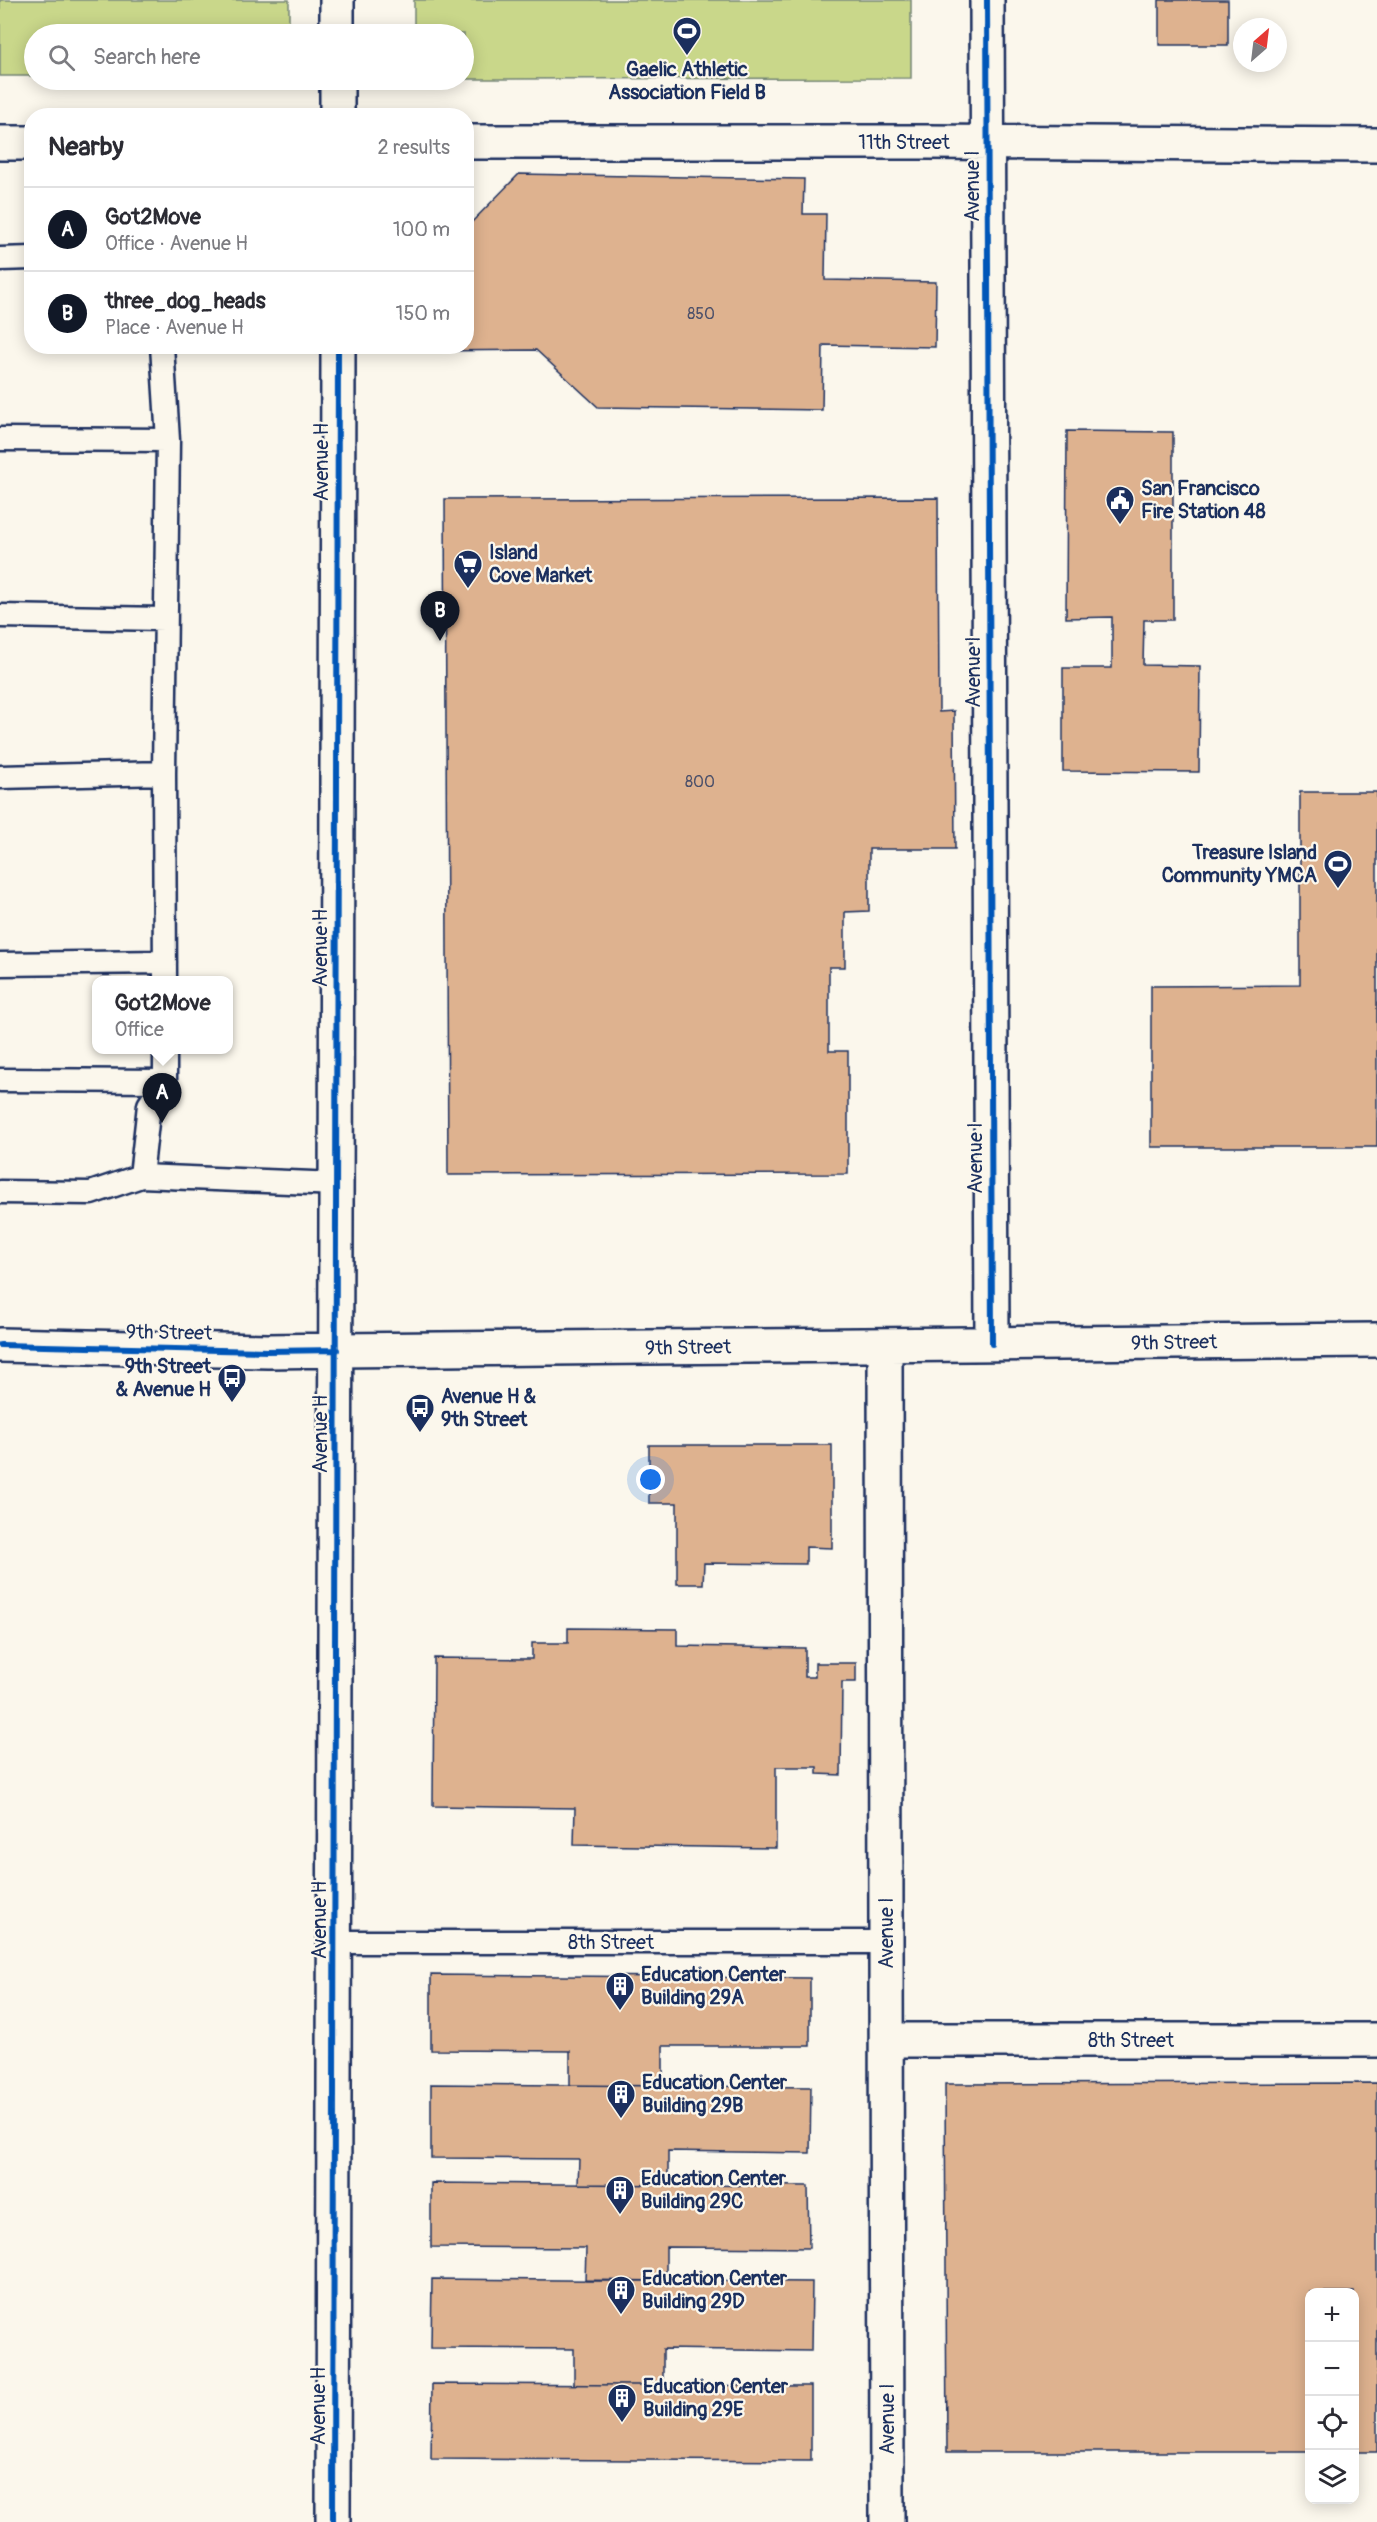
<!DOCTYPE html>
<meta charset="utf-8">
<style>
body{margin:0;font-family:Pangolin,sans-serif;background:#f7f7f7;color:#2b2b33}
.controls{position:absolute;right:18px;bottom:18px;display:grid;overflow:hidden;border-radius:12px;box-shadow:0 3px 15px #0003}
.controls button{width:54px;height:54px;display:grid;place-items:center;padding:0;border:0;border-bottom:2px solid #e1e1e2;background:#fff;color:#2b2b33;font:30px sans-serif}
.compass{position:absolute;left:1233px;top:18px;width:54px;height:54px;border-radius:50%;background:#fff;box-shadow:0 3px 15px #0003;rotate:28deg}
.you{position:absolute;left:651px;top:1480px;width:21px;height:21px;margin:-15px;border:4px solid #fff;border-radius:50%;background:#1a73e8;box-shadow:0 0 0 9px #1a73e833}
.badge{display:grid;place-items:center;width:39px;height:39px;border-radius:50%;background:#111827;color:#fff;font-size:20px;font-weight:700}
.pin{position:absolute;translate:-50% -50px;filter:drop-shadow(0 2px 3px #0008)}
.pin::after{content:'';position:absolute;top:32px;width:21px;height:18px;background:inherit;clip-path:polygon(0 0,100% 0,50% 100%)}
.popup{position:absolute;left:92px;top:976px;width:141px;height:78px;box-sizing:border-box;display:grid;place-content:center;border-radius:12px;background:#fff;filter:drop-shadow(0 2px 4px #0005);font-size:20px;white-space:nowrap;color:#7c7c81}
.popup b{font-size:22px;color:#2b2b33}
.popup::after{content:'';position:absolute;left:50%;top:100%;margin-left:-12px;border:12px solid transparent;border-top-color:#fff}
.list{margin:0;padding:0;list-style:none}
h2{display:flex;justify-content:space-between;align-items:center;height:78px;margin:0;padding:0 24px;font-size:26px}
h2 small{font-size:20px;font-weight:400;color:#7c7c81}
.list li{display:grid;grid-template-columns:39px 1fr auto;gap:18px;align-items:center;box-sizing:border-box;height:84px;padding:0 24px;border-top:2px solid #e1e1e2}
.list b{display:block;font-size:22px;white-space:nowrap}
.list p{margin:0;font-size:20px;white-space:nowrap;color:#7c7c81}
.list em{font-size:20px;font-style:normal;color:#7c7c81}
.icon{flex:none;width:33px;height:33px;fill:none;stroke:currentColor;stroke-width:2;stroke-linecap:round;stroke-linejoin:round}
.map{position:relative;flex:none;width:1377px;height:2522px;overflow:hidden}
.search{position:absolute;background:#fff;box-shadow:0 3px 15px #0003;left:24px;top:24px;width:450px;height:66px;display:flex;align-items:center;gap:15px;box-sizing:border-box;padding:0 21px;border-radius:33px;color:#7c7c81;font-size:22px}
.panel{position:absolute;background:#fff;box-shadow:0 3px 15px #0003;left:24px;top:108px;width:450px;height:246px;border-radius:24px}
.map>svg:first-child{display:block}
.green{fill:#c9d78a;stroke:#728374;stroke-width:1.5}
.building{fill:#deb28f;stroke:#1b2f5e;stroke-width:1.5}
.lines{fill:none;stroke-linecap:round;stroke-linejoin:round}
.service-casing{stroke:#1b2f5e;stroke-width:27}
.minor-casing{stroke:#1b2f5e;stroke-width:38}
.tertiary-casing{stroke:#1b2f5e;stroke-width:38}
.service{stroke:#fbf7ec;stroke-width:22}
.minor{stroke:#fbf7ec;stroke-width:33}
.tertiary{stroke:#fbf7ec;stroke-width:33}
.cycleway-casing{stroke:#fbf7ec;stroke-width:10}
.cycleway{stroke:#0057b8;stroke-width:6}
.labels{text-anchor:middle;stroke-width:4.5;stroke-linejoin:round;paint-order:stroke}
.number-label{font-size:16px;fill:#4c506a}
.poi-label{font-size:20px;font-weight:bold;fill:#1b2f5e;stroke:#fbf7ec;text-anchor:start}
.street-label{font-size:20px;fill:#1b2f5e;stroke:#fbf7ec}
</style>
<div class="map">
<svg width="1377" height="2522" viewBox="0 0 1377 2522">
<rect width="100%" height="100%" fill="#fbf7ec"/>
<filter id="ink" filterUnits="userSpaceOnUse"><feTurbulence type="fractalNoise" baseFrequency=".0167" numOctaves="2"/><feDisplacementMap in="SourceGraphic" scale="12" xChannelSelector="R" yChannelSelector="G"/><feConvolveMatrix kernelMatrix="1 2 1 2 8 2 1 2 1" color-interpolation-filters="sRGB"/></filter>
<g filter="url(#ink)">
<!-- green -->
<path class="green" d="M0,0H289V34H34V76H0Z
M414,0H911V78L464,79V34H414Z"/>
<!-- building -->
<path class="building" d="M1159,0H1228V45H1159Z
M519,174L804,179L803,214H826L825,280L936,282L935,347L823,345L822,410L598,407L536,350L427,351V346H466V228Z
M1067,431L1173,432V620H1144L1143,665L1200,666L1199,772L1063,771V668H1112V617L1066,618Z
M938,498L939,712L954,711L955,849H869V911L845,912V967H829V1051H848V1174L448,1175L445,499Z
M1300,792H1377V1147H1151V986L1300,985Z
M649,1445H832V1548L806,1547V1564L704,1563L703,1584H677V1503H649Z
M568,1628L677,1629V1646L805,1648V1677H815V1663H856V1682H842L841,1775L817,1774V1767H776V1848L574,1845L575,1808L433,1806L434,1658L532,1659V1643H568Z
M431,1975L810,1978V2046H663V2086L570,2085V2051L431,2050Z
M1377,2083V2452H1354V2292H1310V2452H947L945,2084Z
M431,2084L811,2087L810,2153L668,2151V2185L578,2184L579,2159L431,2158Z
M431,2183L808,2186L809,2248L666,2247V2281H585L586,2248L431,2247Z
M432,2279L812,2282L811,2351L663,2349V2385H574V2349L431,2348Z
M432,2384L811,2386V2461L431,2459Z"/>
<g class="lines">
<!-- service casing -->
<g class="service-casing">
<path id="service" d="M0,259L32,258
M0,439L168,440
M0,616L164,619
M164,773L165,980
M0,777L164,773L168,440L162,346
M0,964L165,962
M0,1080L165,1081
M141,1176L149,1105L165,1081V1050
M0,1192L91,1193L141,1176L337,1184
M336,1942H886"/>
</g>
<!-- minor casing -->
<g class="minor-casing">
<path id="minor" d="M987,0L992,1344
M466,142H928L1377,145
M0,143H32
M885,1345L887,2522
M337,1350L1377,1340
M886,2040H1377"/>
</g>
<!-- tertiary casing -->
<g class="tertiary-casing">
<path id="tertiary" d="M337,34V0
M337,116V80
M0,1345L268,1351L337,1350
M333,2522L338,346"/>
</g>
<!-- service -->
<use href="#service" class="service"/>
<!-- minor -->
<use href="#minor" class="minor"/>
<!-- tertiary -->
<use href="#tertiary" class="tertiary"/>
<!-- cycleway casing -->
<g class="cycleway-casing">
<path id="cycleway" d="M987,0L992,1344
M0,1345L268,1351L337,1350
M333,2522L338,346"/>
</g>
<!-- cycleway -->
<use href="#cycleway" class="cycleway"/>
</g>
</g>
<!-- icons -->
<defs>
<g id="stadium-pin" transform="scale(1.5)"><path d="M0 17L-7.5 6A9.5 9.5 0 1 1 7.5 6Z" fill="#1b2f5e" stroke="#fbf7ec"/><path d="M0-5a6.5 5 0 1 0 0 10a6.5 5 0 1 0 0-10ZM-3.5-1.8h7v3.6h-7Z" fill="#fff"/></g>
<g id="civic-pin" transform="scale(1.5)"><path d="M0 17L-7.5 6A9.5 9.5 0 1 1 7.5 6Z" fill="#1b2f5e" stroke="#fbf7ec"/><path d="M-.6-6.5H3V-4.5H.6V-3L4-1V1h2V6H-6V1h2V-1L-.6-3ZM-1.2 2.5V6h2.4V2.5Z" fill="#fff"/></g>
<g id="supermarket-pin" transform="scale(1.5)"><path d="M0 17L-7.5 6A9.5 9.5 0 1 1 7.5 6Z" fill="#1b2f5e" stroke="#fbf7ec"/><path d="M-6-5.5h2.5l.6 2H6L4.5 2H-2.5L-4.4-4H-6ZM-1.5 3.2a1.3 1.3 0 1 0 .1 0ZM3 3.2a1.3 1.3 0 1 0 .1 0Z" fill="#fff"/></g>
<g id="bus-pin" transform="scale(1.5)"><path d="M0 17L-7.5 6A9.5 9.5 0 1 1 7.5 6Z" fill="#1b2f5e" stroke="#fbf7ec"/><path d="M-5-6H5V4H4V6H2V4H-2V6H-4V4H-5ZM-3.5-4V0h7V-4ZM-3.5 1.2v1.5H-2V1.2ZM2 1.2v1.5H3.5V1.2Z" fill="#fff"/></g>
<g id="building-pin" transform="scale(1.5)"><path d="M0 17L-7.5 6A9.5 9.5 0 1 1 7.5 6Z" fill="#1b2f5e" stroke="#fbf7ec"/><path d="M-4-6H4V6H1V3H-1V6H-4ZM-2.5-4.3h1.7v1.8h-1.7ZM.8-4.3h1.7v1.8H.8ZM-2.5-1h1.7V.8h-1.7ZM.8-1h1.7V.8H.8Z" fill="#fff"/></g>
</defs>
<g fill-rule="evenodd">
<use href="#stadium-pin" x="687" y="31"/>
<use href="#civic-pin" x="1120" y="500"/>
<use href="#supermarket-pin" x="468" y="564"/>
<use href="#stadium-pin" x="1338" y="864"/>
<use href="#bus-pin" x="232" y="1378"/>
<use href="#bus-pin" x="420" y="1408"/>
<use href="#building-pin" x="620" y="1986"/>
<use href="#building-pin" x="621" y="2094"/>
<use href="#building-pin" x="620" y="2190"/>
<use href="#building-pin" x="621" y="2290"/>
<use href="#building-pin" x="622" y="2398"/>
</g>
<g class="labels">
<!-- number labels -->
<g class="number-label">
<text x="701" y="319">850</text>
<text x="700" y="787">800</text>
</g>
<!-- poi labels -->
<g class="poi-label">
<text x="687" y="76" text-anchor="middle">Gaelic Athletic<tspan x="687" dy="23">Association Field B</tspan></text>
<text x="1141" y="495">San Francisco<tspan x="1141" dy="23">Fire Station 48</tspan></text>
<text x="489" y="559">Island<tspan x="489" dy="23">Cove Market</tspan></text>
<text x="1317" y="859" text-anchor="end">Treasure Island<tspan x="1317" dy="23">Community YMCA</tspan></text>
<text x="211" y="1373" text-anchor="end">9th Street<tspan x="211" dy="23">&amp; Avenue H</tspan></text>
<text x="441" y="1403">Avenue H &amp;<tspan x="441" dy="23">9th Street</tspan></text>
<text x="641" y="1981">Education Center<tspan x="641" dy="23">Building 29A</tspan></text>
<text x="642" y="2089">Education Center<tspan x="642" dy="23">Building 29B</tspan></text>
<text x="641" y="2185">Education Center<tspan x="641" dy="23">Building 29C</tspan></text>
<text x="642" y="2285">Education Center<tspan x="642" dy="23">Building 29D</tspan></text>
<text x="643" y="2393">Education Center<tspan x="643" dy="23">Building 29E</tspan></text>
</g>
<!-- street labels -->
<g class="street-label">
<text x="904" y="149">11th Street</text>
<text transform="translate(972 186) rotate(-90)" y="7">Avenue I</text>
<text transform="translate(321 462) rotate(-90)" y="7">Avenue H</text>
<text transform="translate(973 672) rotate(-90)" y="7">Avenue I</text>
<text transform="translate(320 948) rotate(-90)" y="7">Avenue H</text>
<text transform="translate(975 1158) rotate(-90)" y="7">Avenue I</text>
<text transform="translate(169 1332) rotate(1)" y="7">9th Street</text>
<text transform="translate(1174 1342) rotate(-1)" y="7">9th Street</text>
<text transform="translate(688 1347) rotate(-1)" y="7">9th Street</text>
<text transform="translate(320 1434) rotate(-90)" y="7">Avenue H</text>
<text transform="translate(319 1920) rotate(-90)" y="7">Avenue H</text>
<text transform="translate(886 1933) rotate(-90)" y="7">Avenue I</text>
<text x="611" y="1949">8th Street</text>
<text x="1131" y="2047">8th Street</text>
<text transform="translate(318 2406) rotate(-90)" y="7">Avenue H</text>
<text transform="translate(887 2419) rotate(-90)" y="7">Avenue I</text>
</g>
</g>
</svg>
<div class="controls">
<button>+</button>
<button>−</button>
<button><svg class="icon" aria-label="locate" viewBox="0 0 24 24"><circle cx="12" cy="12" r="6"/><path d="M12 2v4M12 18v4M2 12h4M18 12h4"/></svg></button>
<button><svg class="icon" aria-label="layers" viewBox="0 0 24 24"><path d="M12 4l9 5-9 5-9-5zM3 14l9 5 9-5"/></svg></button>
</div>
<svg class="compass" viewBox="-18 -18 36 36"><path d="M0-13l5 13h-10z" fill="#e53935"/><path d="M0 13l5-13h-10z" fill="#7c7c81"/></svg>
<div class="you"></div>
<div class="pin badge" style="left:162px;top:1123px">A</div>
<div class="popup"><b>Got2Move</b>Office</div>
<div class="pin badge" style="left:440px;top:641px">B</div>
<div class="search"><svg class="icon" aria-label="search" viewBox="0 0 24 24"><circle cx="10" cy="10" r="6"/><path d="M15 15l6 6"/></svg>Search here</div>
<section class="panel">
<h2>Nearby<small>2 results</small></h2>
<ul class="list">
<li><span class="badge">A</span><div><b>Got2Move</b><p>Office · Avenue H</p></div><em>100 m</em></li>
<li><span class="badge">B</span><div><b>three_dog_heads</b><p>Place · Avenue H</p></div><em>150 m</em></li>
</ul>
</section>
</div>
